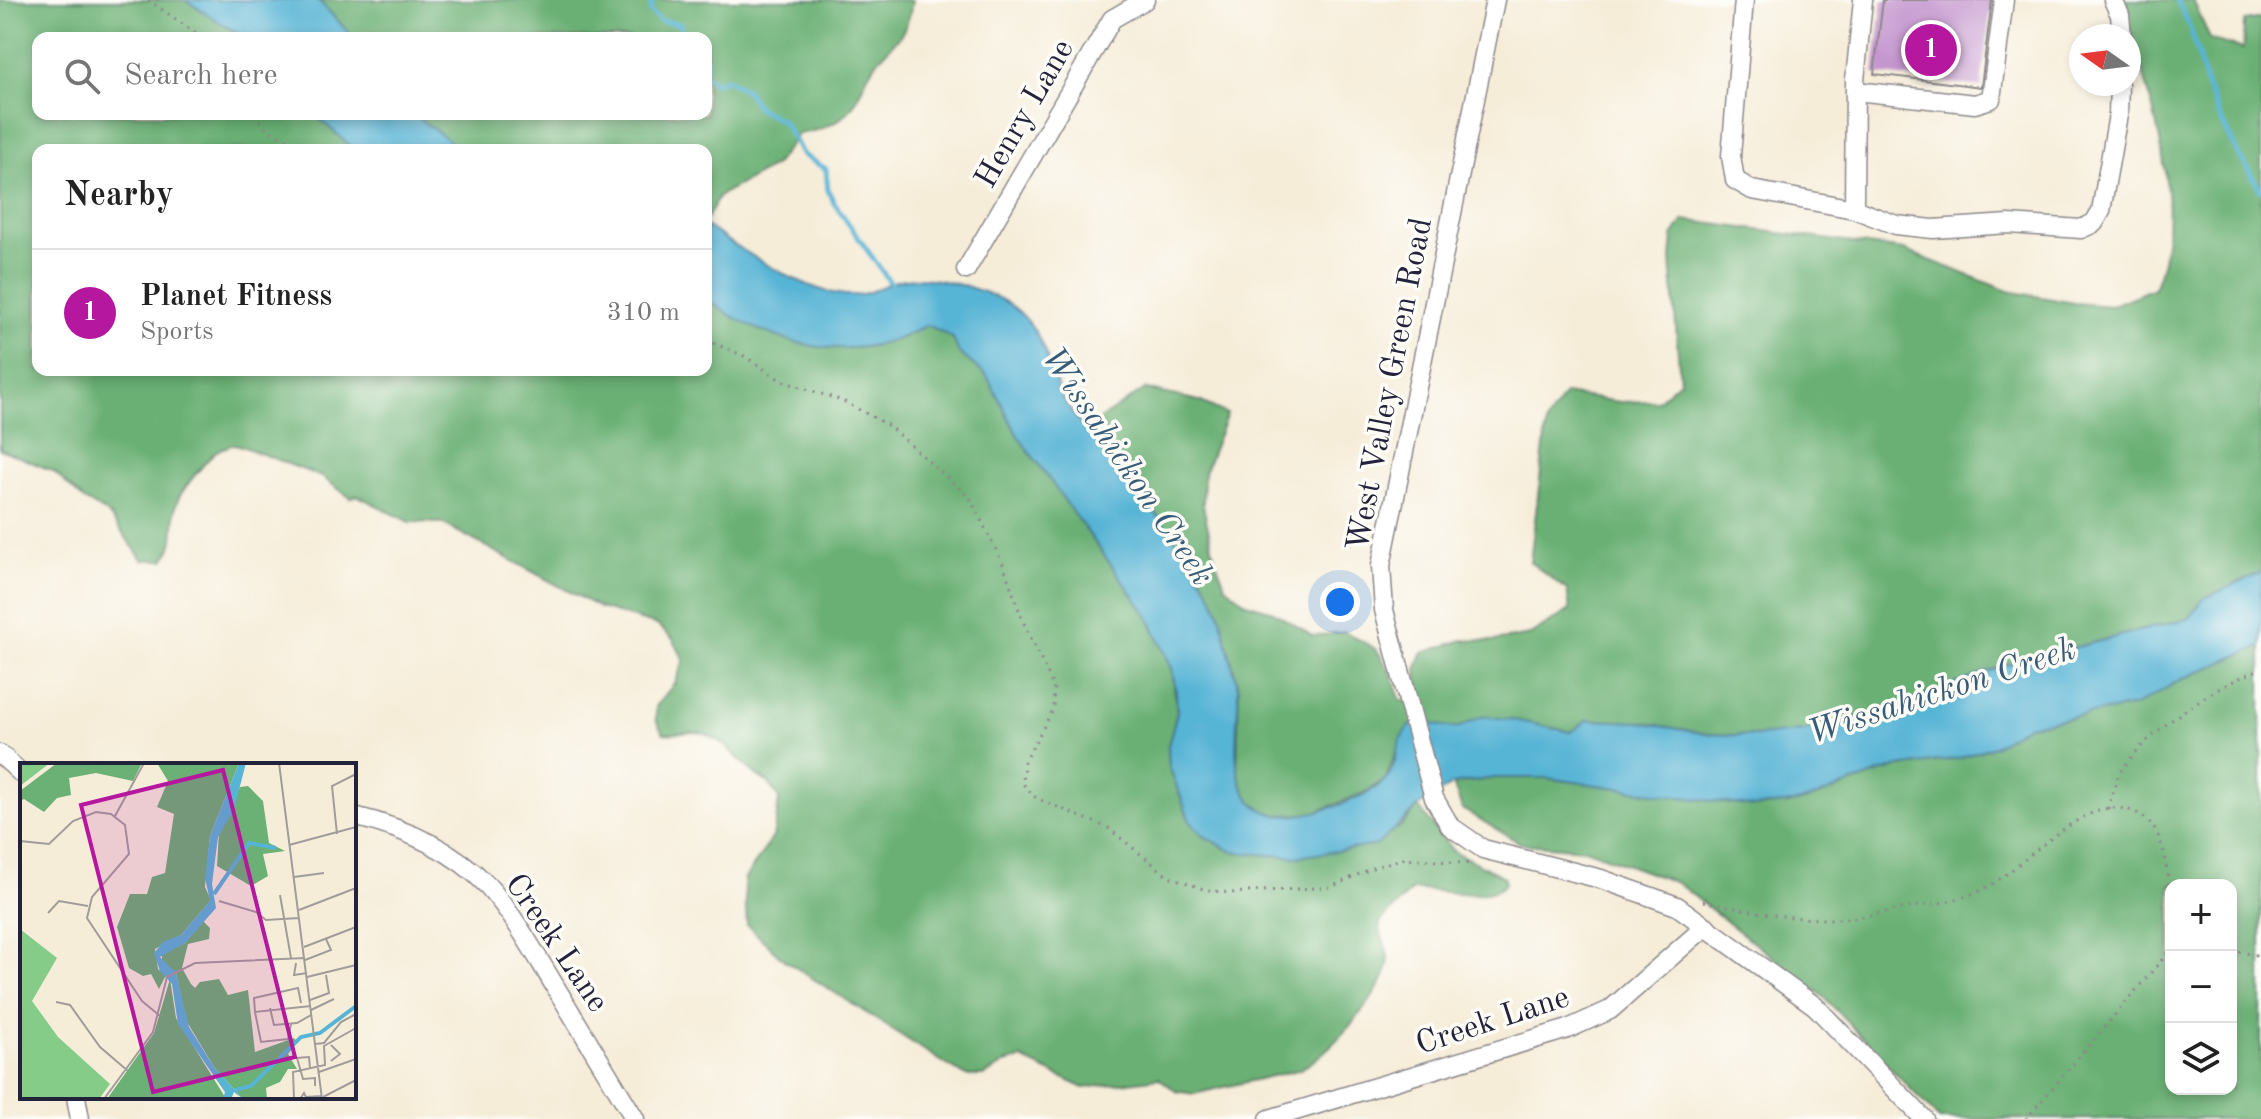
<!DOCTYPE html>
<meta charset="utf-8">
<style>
body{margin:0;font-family:"Old Standard TT",serif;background:#f6f6f6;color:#222}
.controls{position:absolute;right:24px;bottom:24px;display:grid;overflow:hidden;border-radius:16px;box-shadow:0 4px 12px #0003}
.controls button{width:72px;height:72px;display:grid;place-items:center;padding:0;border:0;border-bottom:2px solid #e0e0e0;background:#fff;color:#222;font:40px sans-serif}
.compass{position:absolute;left:2069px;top:24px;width:72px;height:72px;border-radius:50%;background:#fff;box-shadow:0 4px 12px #0003;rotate:284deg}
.you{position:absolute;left:1340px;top:602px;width:28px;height:28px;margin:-20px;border:6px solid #fff;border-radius:50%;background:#1a73e8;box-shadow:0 0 0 12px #1a73e833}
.badge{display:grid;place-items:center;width:52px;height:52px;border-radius:50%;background:#b5179e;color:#fff;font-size:26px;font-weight:700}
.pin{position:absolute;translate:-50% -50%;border:4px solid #fff;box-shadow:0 2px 8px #0006}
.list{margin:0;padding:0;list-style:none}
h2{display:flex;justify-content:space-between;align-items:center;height:104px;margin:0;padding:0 32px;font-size:34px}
h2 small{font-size:26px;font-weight:400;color:#767676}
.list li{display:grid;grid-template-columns:52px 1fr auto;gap:24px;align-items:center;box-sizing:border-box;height:128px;padding:0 32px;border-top:2px solid #e0e0e0}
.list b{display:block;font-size:30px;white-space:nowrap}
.list p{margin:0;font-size:26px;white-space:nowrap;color:#767676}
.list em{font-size:26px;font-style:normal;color:#767676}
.icon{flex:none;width:44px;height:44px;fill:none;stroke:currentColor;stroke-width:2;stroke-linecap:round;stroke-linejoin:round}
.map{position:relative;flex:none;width:2261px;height:1119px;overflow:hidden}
.search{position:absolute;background:#fff;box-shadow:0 4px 12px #0003;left:32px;top:32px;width:680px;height:88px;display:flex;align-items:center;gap:20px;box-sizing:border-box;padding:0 28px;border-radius:16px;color:#767676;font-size:30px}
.panel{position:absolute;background:#fff;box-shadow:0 4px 12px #0003;left:32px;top:144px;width:680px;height:232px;border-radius:16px}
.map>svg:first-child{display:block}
.forest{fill:#6bb074;stroke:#466958;stroke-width:2;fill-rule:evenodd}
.water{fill:#57b4d5;stroke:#3c6b88;stroke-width:2}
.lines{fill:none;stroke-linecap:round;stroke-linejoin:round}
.stream{stroke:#57b4d5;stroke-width:5}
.building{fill:#c191cd}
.minor-casing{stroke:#8c888a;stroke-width:21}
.path{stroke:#8c888a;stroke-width:3;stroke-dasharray:2 6;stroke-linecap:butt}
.minor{stroke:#fff;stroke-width:18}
.labels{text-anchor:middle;stroke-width:7;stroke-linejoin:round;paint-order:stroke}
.street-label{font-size:32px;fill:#22223b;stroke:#fdfcf7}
.water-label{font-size:34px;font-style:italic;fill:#375c79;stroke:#fdfcf7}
.inset-river{fill:none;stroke:#57b4d5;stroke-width:4}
.inset-road{fill:none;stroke:#a19c9a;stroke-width:2}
.view{fill:#b5179e;fill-opacity:0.15;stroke:#b5179e;stroke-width:4}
.inset-edge{fill:none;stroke:#22223b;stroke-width:4}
</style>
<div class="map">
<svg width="2261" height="1119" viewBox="0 0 2261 1119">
<rect width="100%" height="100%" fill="#fdfcf7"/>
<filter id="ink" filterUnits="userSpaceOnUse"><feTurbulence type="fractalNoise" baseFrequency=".0125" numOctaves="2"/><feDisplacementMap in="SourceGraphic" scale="16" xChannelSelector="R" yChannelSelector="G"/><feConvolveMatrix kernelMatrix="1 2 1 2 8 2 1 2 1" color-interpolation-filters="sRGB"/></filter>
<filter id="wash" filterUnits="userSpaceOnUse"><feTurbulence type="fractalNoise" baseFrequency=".006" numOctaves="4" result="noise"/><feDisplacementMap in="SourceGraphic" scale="32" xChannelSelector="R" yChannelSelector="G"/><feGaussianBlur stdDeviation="1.8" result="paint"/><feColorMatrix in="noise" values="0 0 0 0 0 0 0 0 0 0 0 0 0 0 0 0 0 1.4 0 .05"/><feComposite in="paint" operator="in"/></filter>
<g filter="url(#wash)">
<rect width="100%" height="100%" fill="#f6edd9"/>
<!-- forest -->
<path class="forest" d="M0,0H185L245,38H38V114H314L355,150H38V370H706V299C757,336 832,362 894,340C906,337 916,329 928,325L953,338L959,353L987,376L1018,436L1149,617L1172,668L1177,712L1168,746L1169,766L1190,821L1297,857L1324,852L1400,827L1418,807L1453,851L1504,877L1505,884C1491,903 1435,888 1412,890L1380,922C1378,936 1390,948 1388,964C1385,992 1325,1059 1298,1070L1194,1094L1176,1091L1159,1078L1084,1088L1022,1059L1008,1062L984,1076H967L952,1068L784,960L747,925L744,880L773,837L777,815L779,799L769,783C744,771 728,740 702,733C688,730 676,735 663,733L656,720V706L675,683L684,660L673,639L657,625L600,608L442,523L409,522L357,495L351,498L322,477L236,444C228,446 219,448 213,454C204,464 178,493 176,505C172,525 178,543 164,560H143L108,514L84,500L53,471L0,449Z
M318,0H912C908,42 887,43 869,73C862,85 858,102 848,112C834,126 817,131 798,134L775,165L719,196L706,220V150H462L413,114H706V38H354Z
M2122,0H2193L2210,39L2243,49L2244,21L2261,18V572L2203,599L2190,618L2005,665L1846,726L1808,733L1759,736L1707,734L1640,722L1571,732L1483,717L1458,728L1421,723L1409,727L1400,742L1386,779L1364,793L1311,814L1276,815L1255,807L1242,792L1237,772L1239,689L1216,605L1135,484L1087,428L1145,389L1199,401L1227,414L1204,473L1203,505L1214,556L1225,585L1246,603L1270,610L1313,636L1346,632L1377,650L1392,675L1401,701L1419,694L1417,668L1422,653L1463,640L1494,641L1530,635L1570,610L1567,590L1530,562L1547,421L1565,394L1620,402L1657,401L1680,381L1671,259L1673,236L1684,220L1904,250L2008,291L2074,303L2111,306L2154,288C2185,217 2157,120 2136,47C2131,32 2123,16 2122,0Z
M2261,646V1119H1939L1824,997L1677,883L1585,849L1522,844L1462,809L1453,784L1495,778H1547L1755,807L1801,802L1893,768L1959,758L1994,746L2028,725L2135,706L2182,679ZM2171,885H2231V1089H2171Z"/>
<!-- water -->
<path class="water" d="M185,0H318L354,38H245Z
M314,114H413L462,150H355Z
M706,226C740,249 812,298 855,295C870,295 882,285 896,281C926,272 987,289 1012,306C1041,327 1046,358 1058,388C1075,428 1120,462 1145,498C1165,528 1202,573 1216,604C1223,621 1226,642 1231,660C1233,670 1238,681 1238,691C1240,732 1221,798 1273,814C1300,822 1366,800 1386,779C1399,765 1394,740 1409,727C1423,716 1444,730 1459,727C1467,726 1474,718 1482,717C1501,715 1550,728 1571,732L1588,720L1640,722L1707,734L1759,736L1846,726L2005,665L2190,618L2203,599L2261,572V646L2182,679L2135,706L2028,725L1994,746L1959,758L1893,768L1801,802L1755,807L1547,778H1495L1453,784L1418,807L1377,845L1297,857L1233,852L1204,836L1190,821L1169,766L1168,746L1177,712L1176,692L1172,668L1149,617L1018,436L987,376L959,353L953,338L928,325C916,329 906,337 894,340C829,362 758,337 706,299Z"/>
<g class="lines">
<!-- stream -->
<path class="stream" d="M653,0L650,11L661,21L680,24L683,38
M2176,0C2194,26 2197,58 2207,87C2221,123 2240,158 2261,191
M706,59V67
M706,76L715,83L727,79L747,91L758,108L782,121L803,155L826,169L828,190L834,203L894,288"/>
</g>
<g id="blocks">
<!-- building -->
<path class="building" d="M1883,0H1992L1981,87L1874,74Z"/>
</g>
</g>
<g filter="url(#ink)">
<use href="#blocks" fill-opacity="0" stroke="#8c888a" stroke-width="2"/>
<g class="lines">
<!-- minor casing -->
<g class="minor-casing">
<path id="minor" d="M1495,0L1381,566L1384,610L1434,798L1450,826L1483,849L1601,879L1677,906L1815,1006L1924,1119
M1744,0L1731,156L1735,180L1752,190L1854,209L1855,80L1863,0
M2113,0L2120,15L2122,36
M1856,91L1975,104L1991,99L2004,0
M1854,209L1896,225L1933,229L2009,224L2081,229L2094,223L2101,211L2118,115L2119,84
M966,270L1112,19L1145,0
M0,754L22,774
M354,816C403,828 452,848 488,886C513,914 533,950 553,983C580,1028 608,1074 635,1119
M76,1097L80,1119
M1269,1119L1568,1029L1610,1010L1706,926"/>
</g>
<!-- path -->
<path class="path" d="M148,0L203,38
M255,114L267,129L307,150
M706,340L744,356L782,381L843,401L889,426L970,498L1003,564L1022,619L1054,688L1053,710L1024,762L1023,784L1036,798L1108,828L1168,876L1206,890L1230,893L1331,887L1377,866L1405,858L1472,864
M2108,809C2112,794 2115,780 2123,768C2150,729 2217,685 2261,669
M1703,901C1755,912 1807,924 1860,917C1876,914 1891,910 1907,908C1934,904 1959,901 1984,889C2020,870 2076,805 2117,808C2170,812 2166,871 2171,910
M2231,950L2261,956
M2026,1119L2171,949"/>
<!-- minor -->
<use href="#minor" class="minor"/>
</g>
</g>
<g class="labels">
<!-- street labels -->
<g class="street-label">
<text transform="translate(1023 113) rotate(-60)" y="11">Henry Lane</text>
<text transform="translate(1388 384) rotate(-79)" y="11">West Valley Green Road</text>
<text transform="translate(558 942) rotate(56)" y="11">Creek Lane</text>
<text transform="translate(1492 1019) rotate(-18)" y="11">Creek Lane</text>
</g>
<!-- water labels -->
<g class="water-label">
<text transform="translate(1129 465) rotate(56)" y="12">Wissahickon Creek</text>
<text transform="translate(1941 689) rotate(-18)" y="12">Wissahickon Creek</text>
</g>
</g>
<!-- overview -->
<g transform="translate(20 763)">
<rect width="336" height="336" fill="#f6edd9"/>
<path d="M0,0H30L0,23ZM0,166L37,195L12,238L38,274L90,321L79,336H0Z" fill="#84cc88"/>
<path d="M37,0H122L113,18L76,10L49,15L51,32L37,35L24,49L4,36L0,38V28ZM137,0H219L190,73L185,124L191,137L161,172L135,186L138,206L146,212L139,226L131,211L123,213L109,205L97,164L110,131H127L132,114L145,110L154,51L137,44L148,18ZM228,23L243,38L249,80L265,88L243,91L248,113L231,123L197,103L199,69L220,24ZM183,158L190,165L189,176L168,181L162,205L171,221L175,225L180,219L199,216L208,232L228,227L235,289L274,275L277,279L268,291L277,306H268L260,319L246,325L247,336H223L194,304L167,259L156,210L142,199V190L165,180ZM150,216L156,255L205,334L87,336L134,270Z" fill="#6bb074"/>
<path d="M219,0H226L214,46L198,74L192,121L196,145L165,180L140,194L156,210L169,264L194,304L223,336L214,329L211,336H203L205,329L158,261L152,221L140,208L134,190L143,179L161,172L190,138L185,115L190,73Z" fill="#57b4d5"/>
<path class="inset-river" d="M194,131L229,80L256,85M215,327L231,323L281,274L300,270L336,243"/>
<path class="inset-road" d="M259,0L302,336M95,53L124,0M317,71L312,23L336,11M0,78L29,81L53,58L76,49L91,51L105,62L109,91L72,134L67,155L122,238L140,253M269,82L336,64M274,114L304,110M260,132L271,195M199,138L236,149L246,157L279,155M279,147L336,125M28,150L39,138L68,143M284,184L336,164M285,197L311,187L306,176M276,200L274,212L287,210M287,214L336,202M290,237L309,230L306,212M36,239L50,242L80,284L108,308M281,240L278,225L234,235L235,249L291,243M250,245L254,262L277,260L291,252M291,247L314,236M235,249L241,279L268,276L271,261M295,281L304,280L321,259L336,251M311,282L320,291L311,298M290,305L289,294L277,295L283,316L295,315V323M299,309L336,296M303,334L336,317M84,336L133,269L147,214L175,200L285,195M274,336L273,309L305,302L304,283L336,265M280,336L284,330L286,334L301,333"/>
<path class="view" d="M203,7L275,294L133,329L61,42Z"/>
<rect width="336" height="336" class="inset-edge"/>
</g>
</svg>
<div class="controls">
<button>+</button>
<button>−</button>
<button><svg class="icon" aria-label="layers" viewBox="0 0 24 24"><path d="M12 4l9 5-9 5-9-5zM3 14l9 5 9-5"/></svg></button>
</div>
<svg class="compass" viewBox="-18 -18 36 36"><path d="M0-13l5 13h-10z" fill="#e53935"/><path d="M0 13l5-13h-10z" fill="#767676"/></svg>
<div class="you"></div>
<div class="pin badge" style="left:1931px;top:50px">1</div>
<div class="search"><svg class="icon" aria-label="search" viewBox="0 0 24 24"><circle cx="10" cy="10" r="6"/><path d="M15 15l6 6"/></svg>Search here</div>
<section class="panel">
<h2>Nearby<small></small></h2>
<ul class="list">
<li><span class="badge">1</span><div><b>Planet Fitness</b><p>Sports</p></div><em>310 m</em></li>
</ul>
</section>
</div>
